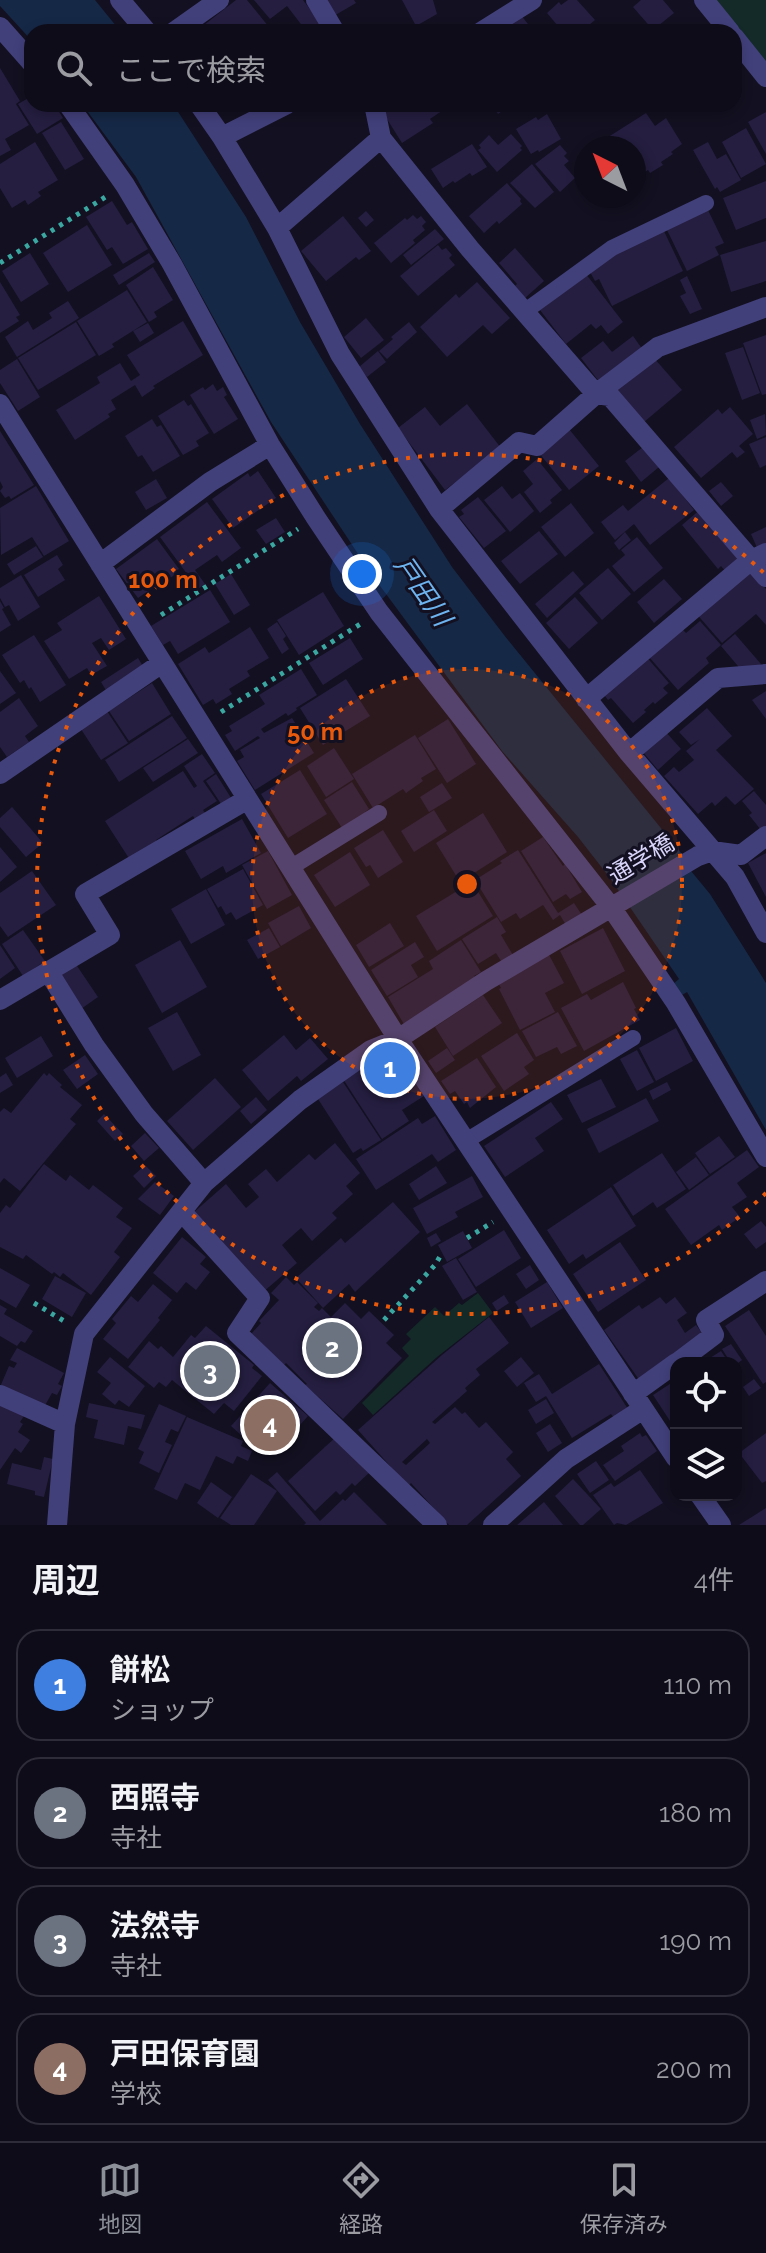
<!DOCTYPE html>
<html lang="ja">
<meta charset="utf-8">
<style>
body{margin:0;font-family:Raleway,"Noto Sans JP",sans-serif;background:#171522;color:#f1f3f6}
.controls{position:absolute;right:24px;bottom:24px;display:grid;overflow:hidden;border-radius:16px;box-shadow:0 4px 12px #0003}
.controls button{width:72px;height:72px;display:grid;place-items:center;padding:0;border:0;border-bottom:2px solid #2e2c38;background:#0e0c19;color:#f1f3f6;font:40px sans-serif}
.compass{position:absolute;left:574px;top:136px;width:72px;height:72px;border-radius:50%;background:#0e0c19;box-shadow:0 4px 12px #0003;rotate:318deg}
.you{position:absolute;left:362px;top:574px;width:28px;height:28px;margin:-20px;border:6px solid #fff;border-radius:50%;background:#1a73e8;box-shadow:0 0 0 12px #1a73e833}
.badge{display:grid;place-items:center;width:52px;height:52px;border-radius:50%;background:#8c9099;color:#fff;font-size:26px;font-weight:700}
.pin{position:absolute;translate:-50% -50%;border:4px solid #fff;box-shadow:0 2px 8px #0006}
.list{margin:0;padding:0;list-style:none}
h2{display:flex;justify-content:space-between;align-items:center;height:104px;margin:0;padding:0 32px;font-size:34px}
h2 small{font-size:26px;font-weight:400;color:#9b9ba2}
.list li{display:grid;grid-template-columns:52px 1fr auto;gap:24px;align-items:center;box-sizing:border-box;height:112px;margin:0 16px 16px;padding:0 16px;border:2px solid #2e2c38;border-radius:24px}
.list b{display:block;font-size:30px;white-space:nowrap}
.list p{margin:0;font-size:26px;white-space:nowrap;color:#9b9ba2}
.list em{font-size:26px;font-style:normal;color:#9b9ba2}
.icon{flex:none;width:44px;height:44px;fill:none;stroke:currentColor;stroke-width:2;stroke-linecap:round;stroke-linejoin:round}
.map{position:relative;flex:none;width:766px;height:1525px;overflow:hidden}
.search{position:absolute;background:#0e0c19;box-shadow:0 4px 12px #0003;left:24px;right:24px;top:24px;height:88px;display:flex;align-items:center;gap:20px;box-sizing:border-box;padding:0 28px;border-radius:24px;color:#9b9ba2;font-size:30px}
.sheet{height:616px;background:#0e0c19}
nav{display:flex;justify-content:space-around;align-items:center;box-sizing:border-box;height:112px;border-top:2px solid #2e2c38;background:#0e0c19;font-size:22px;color:#9b9ba2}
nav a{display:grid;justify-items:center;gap:4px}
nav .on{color:#8c9099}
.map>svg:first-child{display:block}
.green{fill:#142a29}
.water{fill:#152846}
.building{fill:#251e40;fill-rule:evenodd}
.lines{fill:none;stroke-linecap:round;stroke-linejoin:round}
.path{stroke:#3ba7a1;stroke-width:5;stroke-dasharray:4 6;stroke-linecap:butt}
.lane{stroke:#42407b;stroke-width:16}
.street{stroke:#42407b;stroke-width:20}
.ring{fill:none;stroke:#e8590c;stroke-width:4;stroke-dasharray:4 8}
.labels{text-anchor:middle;stroke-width:6;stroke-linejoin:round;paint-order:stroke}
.street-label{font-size:24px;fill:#d9d4fa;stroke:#131021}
.water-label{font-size:26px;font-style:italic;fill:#6db3ef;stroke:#131021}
.centre{fill:#e8590c;stroke:#131021;stroke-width:4}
.ring-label{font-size:24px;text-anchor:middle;font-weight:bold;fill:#e8590c;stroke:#131021;stroke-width:6;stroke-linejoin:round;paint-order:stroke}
</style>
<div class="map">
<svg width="766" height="1525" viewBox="0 0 766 1525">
<rect width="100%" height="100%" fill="#131021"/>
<!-- green -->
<path class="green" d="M715,0H766V62Z
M478,1293L493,1313L437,1357L373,1415L362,1403L409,1356L402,1348L411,1339L406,1334L435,1307L444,1316L459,1303L462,1305Z"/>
<!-- water -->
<path class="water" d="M0,0H95L121,32H32V41L0,6Z
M82,104H173L246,217L300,322L360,424L452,567L504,635L682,854L691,871L710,894L766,983V1130L687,992L682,995L673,984L679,979L610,878L578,837L502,751L372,575L271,422L136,177Z"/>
<!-- building -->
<path class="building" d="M236,0H247L273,32H195Z
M254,0H303L322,25L313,32H307L287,6L270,19Z
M322,0H354L356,3L332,17Z
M402,0H433L437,14L416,26Z
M568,0H577L595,20L581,32H563L547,13L559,2L561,5Z
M641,0H663L674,13L653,30L633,7Z
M521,15L534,32H499Z
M0,68L20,101L16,104L29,125L5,139L11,150L0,156Z
M32,96V104H54L63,118L37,134L18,104Z
M393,104H443L446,108L430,119L433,123L402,143L382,111Z
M491,104H512L498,114Z
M766,112V154L748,122Z
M646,113L655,126L666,118L682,144L671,152L673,154L661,162L663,165L650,173L648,170L634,179V148H591Z
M547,114L561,139L539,152L538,150L531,154L516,129L536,117L538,120Z
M61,122L84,159L65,170L42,133Z
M746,128L766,164L741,178L722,142Z
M511,134L522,146L520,148L522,150L497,172L478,150L481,148L479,145L489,135L498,145Z
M35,142L58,180L38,192L41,196L28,205L25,200L12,208L0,188V164Z
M708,142L717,159L726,154L741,180L720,192L717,187L715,189L693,150Z
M472,144L487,167L472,176L470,173L455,183L453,181L443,188L431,169Z
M560,145L567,153L564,156L569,161L564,165L575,178L560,192L535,164Z
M532,164L554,192L535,208L510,183Z
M766,181V218L736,230L723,198Z
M507,183L521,199L520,201L522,204L499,224L497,221L484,233L469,216Z
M112,201L127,225L132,222L148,249L123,264L112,247L107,250L86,217Z
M707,208L724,243L715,247L719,255L687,271L666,228Z
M366,211L374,220L366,227L358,218Z
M413,215L417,219L421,216L426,222L422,226L425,230L413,240L415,243L391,263L374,243L405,218L407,220Z
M343,216L371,251L359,260L356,257L326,281L301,251Z
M87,225L112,265L68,292L43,253Z
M435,229L444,239L411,265L403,255Z
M663,229L683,271L612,306L599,279L595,281L590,272L615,253Z
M766,241V281L731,292L720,255Z
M438,245L442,250L446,248L452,255L449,258L455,265L418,296L400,276Z
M515,248L544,281L525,298L515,286L517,284L499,263Z
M30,253L49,284L21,302L2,271Z
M149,253L155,262L119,285L113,275Z
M153,267L173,300L154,312L157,317L149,322L126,285Z
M586,274L623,322L608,334L601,325L596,329L591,324L566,344L540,310Z
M687,276L702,309L690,314L680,296L686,293L680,280Z
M0,282L20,315L16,317L19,321L0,333Z
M477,282L510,318L492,334L483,325L447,357L420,327L456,294L459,298Z
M127,290L147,322L112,344L114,347L99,356L77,321Z
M68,301L79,318L17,357L5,337L28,321L33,330L52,318L49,313Z
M366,318L384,340L361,358L344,337Z
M183,321L203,355L153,386L155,388L142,397L135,385L111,400L116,409L108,414L110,417L75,440L56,410L100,383L97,377L120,363L131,381L140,375L127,355Z
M76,322L96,355L38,390L18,358Z
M409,322L417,332L387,359L379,351L393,339L391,337Z
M148,323L154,333L140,342L133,331Z
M766,335V394L762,395L743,343Z
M633,336L643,350L601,384L581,358L603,341L612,352Z
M743,347L760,393L742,400L725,353Z
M378,351L386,362L367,377L359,367Z
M654,358L682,390L644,422L616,390Z
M17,359L40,397L18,411L0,383V370Z
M213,384L217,391L223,387L227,395L224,397L238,419L214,434L190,395L203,387L205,390Z
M184,400L188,406L191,404L209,433L196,441L199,446L183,455L158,416Z
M467,404L501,448L445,490L398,428L425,407L440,426Z
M730,407L753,434L739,446L745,452L737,458L732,452L701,478L674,447L718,409L722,414Z
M765,414L766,435L757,439L750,420Z
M152,419L157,427L161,425L180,456L153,472L142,455L138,457L125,436Z
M569,429L599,466L569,490L539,453Z
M0,431L34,485L11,499L9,496L5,498L0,491L3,487L0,481Z
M766,437V465L760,468L749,444Z
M643,447L659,467L641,482L625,461Z
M537,459L562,490L550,500L552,503L540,513L524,492L533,484L523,471Z
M258,471L276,498L233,528L212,499L248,473L250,477Z
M669,478L694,510L650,545L634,524L615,540L601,522L623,505L628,511Z
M156,479L167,498L146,510L135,492Z
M721,482L733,496L721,506L709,491Z
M36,486L69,541L44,556L32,537L1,555L0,508Z
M502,486L512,499L520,493L534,511L510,532L484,500Z
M478,497L506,531L484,548L459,517L464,514L461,510Z
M207,502L241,548L222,562L217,555L195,570L205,584L198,589L160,537Z
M571,503L594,533L565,557L541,527Z
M702,508L745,558L727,573L721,566L718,569L682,525Z
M276,518L285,532L266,544L256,530Z
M766,527V546L758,550L751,534Z
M539,531L558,554L520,584L501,561Z
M625,532L631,540L619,550L614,543Z
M637,537L663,568L634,592L612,566L625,555L621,550Z
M157,539L179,569L175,571L177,573L165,582L164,580L138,598L116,569Z
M36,546L43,557L14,575L7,564Z
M57,555L63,565L58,569L65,580L38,597L24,575Z
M746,566L766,589V625L756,614L722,643L694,611Z
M608,568L631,594L602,620L579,593Z
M573,571L584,584L547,618L535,604Z
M231,574L250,605L234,615L215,584Z
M21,575L40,607L18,621L9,605L5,607L0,598V588Z
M664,579L682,599L654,623L637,602Z
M210,590L230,622L178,654L170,641L163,645L151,626Z
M323,592L344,626L299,655L277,620Z
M99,596L126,639L109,650L101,638L92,643L107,666L91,675L87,668L69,679L44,641L62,630L57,623Z
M575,597L598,623L569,649L546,623Z
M0,601L4,608L2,609L11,625L0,632Z
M700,621L721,645L706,658L709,663L678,690L649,657L682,629L686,633Z
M277,622L286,636L283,639L289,649L282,654L267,629Z
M250,627L269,658L247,671L250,676L229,689L232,694L216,704L213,699L203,705L178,664L205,647L209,653Z
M735,634L761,664L753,670L743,672L721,646Z
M34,635L66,685L40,702L31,687L29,689L24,680L20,683L2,655Z
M350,638L363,659L323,685L309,663Z
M644,654L669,683L663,688L668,693L655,704L653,702L644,710L646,712L633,723L611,698L608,700L601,691Z
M138,658L144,668L107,692L101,682Z
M301,669L317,695L296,708L297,710L288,716L286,713L261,729L264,733L292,718L314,753L255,790L237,761L244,757L240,750L260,738L258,736L235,751L225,735L232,731L229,726L265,704L259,695Z
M0,671L16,693L0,704Z
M346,679L370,716L323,745L300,708Z
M152,683L171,714L129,741L109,711Z
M766,691V719L752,700Z
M19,698L38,726L25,736L29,742L7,757L0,747V712Z
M105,708L128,743L101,760L79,726Z
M707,708L732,736L716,750L754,789L735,805L726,796L715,806L712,802L698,814L664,776L674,767L679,772L694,760L686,751L700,739L691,745L679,732Z
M172,716L187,738L119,782L105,760Z
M448,719L476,764L447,783L418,738Z
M665,731L681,749L658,770L642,751Z
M415,735L436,769L421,778L423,781L406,793L403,789L373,808L352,774Z
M188,739L198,753L153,782L143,768Z
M334,748L354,779L326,797L307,766Z
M202,754L215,773L203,781L217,801L203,810L207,816L197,822L193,816L156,840L159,845L132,863L105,821L183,771L194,788L197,786L184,766Z
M300,770L327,814L288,838L261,794Z
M216,774L233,801L223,807L206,781Z
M352,782L369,809L365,812L368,816L344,831L324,800Z
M442,783L452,798L429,812L420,797Z
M754,791L766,805V826L761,830L749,815L752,813L742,801Z
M12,807L43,843L26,857L0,827V818Z
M434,810L447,831L414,852L401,831Z
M483,813L507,852L460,882L436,843Z
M242,819L261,853L226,873L223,866L201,879L185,851Z
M383,830L403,862L378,878L370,865L366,867L354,848Z
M543,837L563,866L565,864L582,892L570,899L566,894L553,902L521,851Z
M0,847L17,867L0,882Z
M518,850L558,913L574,903L582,915L566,925L560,915L553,920L543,905L520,919L516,913L501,922L475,880L502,863L500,861Z
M268,851L292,895L267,909L242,865Z
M350,852L370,885L335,907L314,875Z
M766,853V897L748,863Z
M243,869L263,905L236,920L231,912L226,915L221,906L218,908L207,889Z
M32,871L56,905L8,937L0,926V893Z
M472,882L493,916L437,951L416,916Z
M206,889L225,925L191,944L171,909Z
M299,906L311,928L281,946L268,923Z
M497,917L506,932L501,935L514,957L503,964L496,953L478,964L462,939Z
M390,923L404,946L369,967L356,945Z
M269,928L280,947L258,959L247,940Z
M603,928L625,971L582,994L560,951Z
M23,930L45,961L23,976L2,944Z
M180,940L207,987L162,1013L135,965Z
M461,940L481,972L474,976L477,980L405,1026L388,997L433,969L429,961Z
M415,942L424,957L411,965L418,977L387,996L371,970Z
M0,945L15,968L0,979Z
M548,953L564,983L545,993L555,1012L520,1030L499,989L501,988L497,981Z
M73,960L98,997L81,1009L56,972Z
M623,982L636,1008L634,1009L640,1020L584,1051L561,1008L587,994L591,1000Z
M483,995L502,1023L453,1056L435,1027Z
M177,1012L201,1055L173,1071L148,1028Z
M558,1012L577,1046L561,1054L557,1047L536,1057L522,1031Z
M676,1028L693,1061L656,1081L639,1048Z
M517,1033L534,1060L524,1067L529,1074L504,1091L481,1056Z
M284,1035L296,1050L310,1038L328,1059L301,1081L297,1076L268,1101L242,1070Z
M41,1036L53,1056L17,1078L5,1058Z
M447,1048L455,1060L436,1073L428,1061Z
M637,1050L654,1082L637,1091L620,1059Z
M383,1053H396L424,1096L402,1110L409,1121L382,1139L343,1079Z
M85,1055L98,1074L77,1089L63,1070Z
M477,1058L496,1087L470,1108L467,1102L464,1104L455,1091L450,1094L441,1081Z
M6,1073L13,1085L0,1093V1077Z
M44,1073L47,1076L49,1073L62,1085L60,1087L82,1105L70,1119L76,1124L20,1191L4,1178L0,1183V1112L4,1108L11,1113Z
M215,1078L241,1107L193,1150L167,1121Z
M601,1079L616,1107L582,1123L567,1095Z
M343,1082L381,1140L363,1151L361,1148L353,1153L318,1099Z
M667,1082L671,1090L653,1100L649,1091Z
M256,1097L267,1110L251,1124L240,1111Z
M646,1098L659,1121L599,1153L587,1129Z
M551,1102L563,1119L535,1138L544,1151L505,1177L484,1146Z
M104,1114L123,1134L115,1141L97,1121Z
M435,1116L456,1150L438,1162L432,1154L376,1190L356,1159L418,1118L422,1124Z
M145,1133L159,1148L144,1161L131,1146Z
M719,1136L735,1157L710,1174L695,1153Z
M335,1143L360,1173L346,1186L353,1194L332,1213L337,1218L312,1241L301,1228L282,1245L297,1263L262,1293L193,1213L226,1184L246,1208L259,1197L248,1184L266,1169L277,1182L309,1154L315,1160Z
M747,1150L759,1167L737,1183L747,1197L732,1207L740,1217L722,1230L719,1225L691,1245L665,1209Z
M662,1153L686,1189L657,1208L653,1202L633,1216L613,1185Z
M696,1157L709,1175L689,1190L676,1172Z
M44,1164L66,1181L70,1175L89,1190L93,1185L123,1208L116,1217L132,1228L114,1252L120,1257L91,1295L63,1273L60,1277L54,1272L52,1274L26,1255L23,1259L0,1247V1213L6,1205L10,1208Z
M145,1165L156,1176L144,1188L133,1176Z
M436,1166L447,1183L419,1200L409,1184Z
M472,1176L483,1197L455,1212L458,1217L427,1234L413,1208Z
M155,1182L174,1196L160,1215L138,1199Z
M611,1187L636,1226L586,1259L583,1254L569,1264L547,1230Z
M393,1202L420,1232L355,1292L349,1284L323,1308L296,1278L341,1238L345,1243Z
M761,1221L766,1227V1242L756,1249L744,1234Z
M504,1230L521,1258L476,1287L458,1259Z
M463,1231L472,1248L447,1262L438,1245Z
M436,1233L441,1241L431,1247L427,1238Z
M182,1237L206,1257L200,1264L210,1272L196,1290L186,1282L177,1293L153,1273Z
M620,1242L646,1280L598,1312L573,1274Z
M456,1258L477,1292L463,1300L442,1266Z
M530,1265L539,1280L526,1289L516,1274Z
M0,1268L30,1285L16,1308L0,1299Z
M55,1276L86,1293L72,1317L42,1299Z
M286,1277L294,1285L297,1282L318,1303L314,1307L319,1311L322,1308L331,1317L345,1303L361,1319L369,1311L394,1335L386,1343L402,1358L343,1419L305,1385L307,1384L286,1363L284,1365L251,1334L261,1323L259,1321L279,1300L271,1293Z
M547,1282L563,1308L531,1328L515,1302Z
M153,1284L172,1300L158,1318L160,1320L128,1359L103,1339L116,1323L112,1319L131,1296L138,1302Z
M504,1295L509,1303L497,1311L492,1303Z
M660,1297L666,1304L675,1297L687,1313L677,1320L685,1333L696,1325L704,1336L640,1381L604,1330L639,1305L642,1309Z
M0,1305L7,1309L4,1314L33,1331L25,1343L21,1341L17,1346L0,1336Z
M749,1310L766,1336V1382L763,1384L725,1326Z
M489,1317L509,1343L476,1369L480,1375L465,1388L467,1391L432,1422L435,1424L455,1407L462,1414L465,1412L479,1428L486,1422L513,1452L506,1459L521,1476L467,1525H449L411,1483L408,1486L358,1430L442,1355ZM427,1439L430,1443L406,1465L402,1462Z
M206,1326L254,1365L252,1368L262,1376L234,1411L224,1403L214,1414L172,1380L166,1387L159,1382L154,1388L128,1367L149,1341L158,1349L161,1346L173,1357L191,1335L195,1338Z
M731,1344L742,1360L738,1363H731L722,1349Z
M17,1348L64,1373L58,1384L62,1386L57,1395L52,1393L43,1409L0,1387L9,1366L14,1368L17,1363L10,1360Z
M721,1351L729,1363H702Z
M110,1357L145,1386L129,1407L119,1400L115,1405L102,1394L111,1383L97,1372Z
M521,1357L534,1373L517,1387L504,1371Z
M599,1364L628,1409L614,1418L611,1414L572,1438L546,1396L536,1402L524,1383L539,1374L552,1394Z
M754,1379L761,1388L749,1396L743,1387Z
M676,1380V1425L674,1427L653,1395Z
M270,1383L308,1416L292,1434L283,1427L261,1453L231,1426Z
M546,1399L554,1413L536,1424L528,1410Z
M89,1403L145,1415L141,1429L128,1426L124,1445L94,1438L98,1420L86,1417Z
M0,1404L24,1416L20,1422L23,1424L18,1432L30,1440L21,1453L15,1448L0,1470Z
M159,1404L186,1416L178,1432L171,1429L165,1442L172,1445L159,1473L139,1463L144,1452L138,1449Z
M187,1417L243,1441L241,1446L252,1451L248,1461L237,1456L233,1464L216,1456L200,1490L185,1483L177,1500L154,1489Z
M550,1424L562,1443L548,1452L536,1433Z
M640,1433L642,1437L646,1435L657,1451L615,1481L603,1465L624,1451L621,1446Z
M766,1433V1481L762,1483L739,1453Z
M338,1435L371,1471L355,1486L352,1483L340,1495L336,1491L315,1511L288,1481Z
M44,1457L53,1459L44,1497L35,1495V1491L7,1484L12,1463L41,1470Z
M596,1461L609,1480L590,1493L577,1474Z
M640,1470L663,1503L626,1525L617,1523L614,1525L593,1495L611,1483L614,1487Z
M277,1472L320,1521L343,1499L345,1501L354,1492L387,1525H304L306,1523L268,1480Z
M251,1474L277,1491L254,1525H231L220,1518Z
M573,1479L601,1509L583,1525H580L555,1496Z
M211,1482L232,1497L218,1518L197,1503Z
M544,1502L563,1525H517Z
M766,1508V1525H739Z"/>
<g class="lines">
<!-- path -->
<path class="path" d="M0,263L107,196
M161,615L298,529
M221,712L362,623
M467,1238L493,1222
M34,1303L64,1321
M384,1320L435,1265L442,1253"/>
<!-- lane -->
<path class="lane" d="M524,312L612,248L706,203
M290,868L379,813
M466,1141L633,1038"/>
<!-- street -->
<path class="street" d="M120,0L147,32
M316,0L335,32
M704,0L730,32
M0,27L32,63
M174,32L219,0
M481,32L532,0
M734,37L766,77
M68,104L125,185L172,264L270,445L316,518L379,612L611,907L676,1003L766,1157
M199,104L222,137L277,228L340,354L439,509
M374,104L381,138L470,249L596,394L610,396L766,577
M222,137L287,104
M277,228L381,138
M766,307L658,347L596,394L537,446L519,442L439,509L629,753L735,877L766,933
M0,404L398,1039L676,1458
M100,564L210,482L270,445
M586,699L751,560L766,553
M629,753L718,678L766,674
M0,774L162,663
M48,971L94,1045L144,1114L204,1183
M0,1000L110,935L85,894L246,800
M182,1212L260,1298L237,1333L437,1525
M677,1363L714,1335L706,1320L766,1281
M633,1394L676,1363
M0,1395L65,1424
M700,1495L721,1525
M57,1525L65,1424L84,1334L204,1183L300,1100L371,1050L398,1039L486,981L698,856L712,851L741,855L766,836
M493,1525L566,1459L643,1409"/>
</g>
<!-- distance rings -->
<circle cx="467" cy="884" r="215" fill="#e8590c" fill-opacity=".12"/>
<g class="ring">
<circle cx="467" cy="884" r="215"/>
<path d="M766 1193A430 430 0 1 1 766 575"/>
</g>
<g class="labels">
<!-- street labels -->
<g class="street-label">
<text transform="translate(641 859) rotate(-31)" y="8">通学橋</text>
</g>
<!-- water labels -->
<g class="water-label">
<text transform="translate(423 591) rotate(55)" y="9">戸田川</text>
</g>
</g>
<circle cx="467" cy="884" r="12" class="centre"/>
<g class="ring-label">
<text x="163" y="588">100 m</text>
<text x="315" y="740">50 m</text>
</g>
</svg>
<div class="controls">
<button><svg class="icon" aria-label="locate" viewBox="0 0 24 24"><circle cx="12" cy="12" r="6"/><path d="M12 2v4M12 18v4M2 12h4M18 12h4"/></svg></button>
<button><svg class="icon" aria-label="layers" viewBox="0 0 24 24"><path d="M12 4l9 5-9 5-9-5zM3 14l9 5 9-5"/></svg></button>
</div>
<svg class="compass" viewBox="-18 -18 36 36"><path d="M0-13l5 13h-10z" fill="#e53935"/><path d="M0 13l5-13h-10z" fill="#9b9ba2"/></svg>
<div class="you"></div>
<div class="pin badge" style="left:390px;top:1068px;background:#3f7fe0">1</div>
<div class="pin badge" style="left:332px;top:1348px;background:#6b7280">2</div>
<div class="pin badge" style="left:210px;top:1371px;background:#6b7280">3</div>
<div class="pin badge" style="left:270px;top:1425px;background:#8d6e63">4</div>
<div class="search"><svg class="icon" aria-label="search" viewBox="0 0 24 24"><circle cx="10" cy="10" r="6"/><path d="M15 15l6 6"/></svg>ここで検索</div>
</div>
<section class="sheet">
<h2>周辺<small>4件</small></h2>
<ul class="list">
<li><span class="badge" style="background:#3f7fe0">1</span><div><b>餅松</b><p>ショップ</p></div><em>110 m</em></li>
<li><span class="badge" style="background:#6b7280">2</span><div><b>西照寺</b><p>寺社</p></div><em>180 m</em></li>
<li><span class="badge" style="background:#6b7280">3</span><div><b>法然寺</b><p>寺社</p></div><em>190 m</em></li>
<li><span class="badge" style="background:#8d6e63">4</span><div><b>戸田保育園</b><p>学校</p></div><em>200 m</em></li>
</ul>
</section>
<nav>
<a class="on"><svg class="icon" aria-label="map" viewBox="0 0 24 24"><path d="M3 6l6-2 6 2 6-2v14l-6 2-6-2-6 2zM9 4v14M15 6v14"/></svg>地図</a>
<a><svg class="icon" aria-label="directions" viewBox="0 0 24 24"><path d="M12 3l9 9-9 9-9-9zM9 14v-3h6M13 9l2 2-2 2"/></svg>経路</a>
<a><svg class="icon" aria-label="saved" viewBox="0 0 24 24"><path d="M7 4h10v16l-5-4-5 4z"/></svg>保存済み</a>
</nav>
